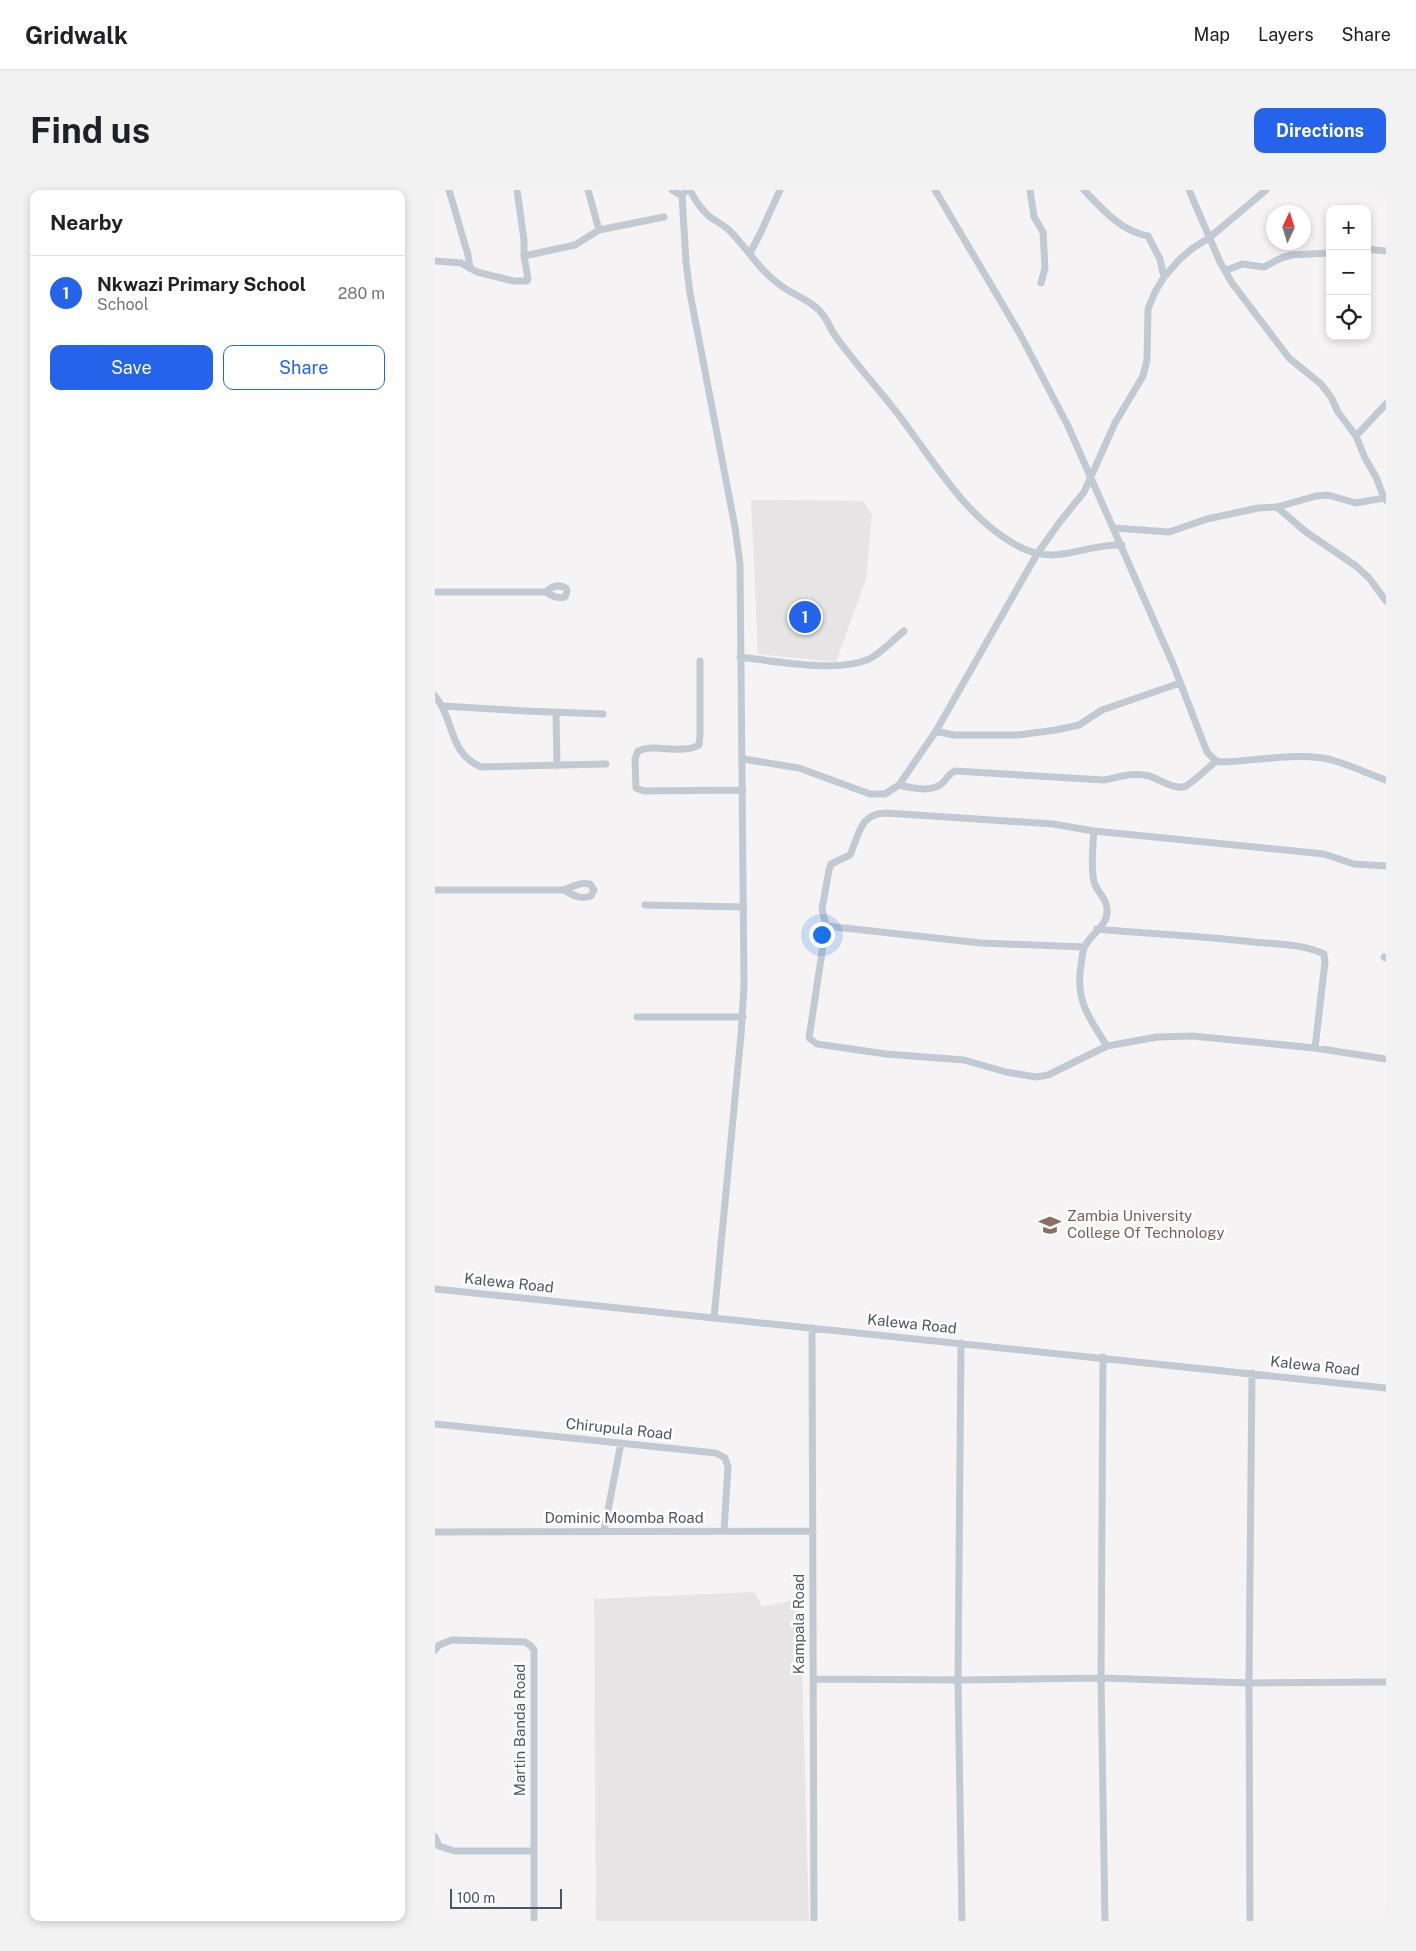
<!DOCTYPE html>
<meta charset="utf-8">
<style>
body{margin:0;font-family:"Public Sans",sans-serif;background:#f2f2f2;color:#202124}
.controls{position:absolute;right:15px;top:15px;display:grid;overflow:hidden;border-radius:10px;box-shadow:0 2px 8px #0003}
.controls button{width:45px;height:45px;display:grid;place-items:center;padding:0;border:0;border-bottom:1px solid #e0e0e0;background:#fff;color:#202124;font:25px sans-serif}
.compass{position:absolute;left:831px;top:15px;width:45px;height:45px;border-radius:50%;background:#fff;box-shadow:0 2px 8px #0003;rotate:4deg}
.scale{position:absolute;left:15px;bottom:12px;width:112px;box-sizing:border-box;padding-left:5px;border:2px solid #4a5661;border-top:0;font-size:14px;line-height:18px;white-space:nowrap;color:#4a5661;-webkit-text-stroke:4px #fff;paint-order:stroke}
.you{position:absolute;left:386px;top:744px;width:18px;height:18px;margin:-12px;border:4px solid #fff;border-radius:50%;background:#1a73e8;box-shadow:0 0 0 8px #1a73e833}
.badge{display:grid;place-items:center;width:32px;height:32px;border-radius:50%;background:#2563eb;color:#fff;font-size:16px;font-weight:700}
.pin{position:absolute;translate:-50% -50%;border:2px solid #fff;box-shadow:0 1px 5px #0006}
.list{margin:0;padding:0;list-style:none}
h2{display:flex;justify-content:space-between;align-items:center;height:65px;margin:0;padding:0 20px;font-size:21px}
h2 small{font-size:16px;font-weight:400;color:#757577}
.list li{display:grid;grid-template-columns:32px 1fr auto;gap:15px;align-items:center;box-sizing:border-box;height:75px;padding:0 20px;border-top:1px solid #e0e0e0}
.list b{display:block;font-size:19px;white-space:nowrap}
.list p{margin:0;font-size:16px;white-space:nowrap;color:#757577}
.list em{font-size:16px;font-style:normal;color:#757577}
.actions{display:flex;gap:10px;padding:15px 20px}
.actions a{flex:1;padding:11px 0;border:1px solid #2563eb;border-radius:10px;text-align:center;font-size:18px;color:#2563eb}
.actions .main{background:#2563eb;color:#fff}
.icon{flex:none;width:28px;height:28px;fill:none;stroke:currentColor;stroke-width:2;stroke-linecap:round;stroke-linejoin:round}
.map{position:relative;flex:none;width:951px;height:1731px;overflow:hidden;border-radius:10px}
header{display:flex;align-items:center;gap:30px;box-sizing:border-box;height:70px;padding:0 25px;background:#fff;border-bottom:1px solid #e0e0e0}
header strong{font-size:24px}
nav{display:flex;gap:28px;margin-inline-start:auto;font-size:18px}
.intro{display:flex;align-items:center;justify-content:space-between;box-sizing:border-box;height:120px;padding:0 30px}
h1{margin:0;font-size:35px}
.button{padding:12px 22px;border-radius:10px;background:#2563eb;color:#fff;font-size:18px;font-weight:700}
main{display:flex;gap:30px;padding:0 30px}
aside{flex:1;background:#fff;border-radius:10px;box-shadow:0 2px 8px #0003}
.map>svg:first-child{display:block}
.education{fill:#e6e4e5}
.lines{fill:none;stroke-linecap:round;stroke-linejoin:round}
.street{stroke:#c1cad2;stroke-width:7}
.labels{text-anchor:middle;stroke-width:5;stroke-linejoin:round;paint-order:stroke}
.education-label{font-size:15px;fill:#785e54;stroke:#fff;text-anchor:start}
.street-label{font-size:15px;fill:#4a5661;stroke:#fff}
</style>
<header>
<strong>Gridwalk</strong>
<nav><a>Map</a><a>Layers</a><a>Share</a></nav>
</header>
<div class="intro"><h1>Find us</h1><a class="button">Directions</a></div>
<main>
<aside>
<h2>Nearby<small></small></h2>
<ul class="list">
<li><span class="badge">1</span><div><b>Nkwazi Primary School</b><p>School</p></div><em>280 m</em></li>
</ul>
<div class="actions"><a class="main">Save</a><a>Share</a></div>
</aside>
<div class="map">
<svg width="951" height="1731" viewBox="0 0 951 1731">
<rect width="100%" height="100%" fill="#f5f3f3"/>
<!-- education -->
<path class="education" d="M316,310L428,311L437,325L431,389L401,472L323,464Z
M320,1402L327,1417L365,1409L374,1731H161L159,1409Z"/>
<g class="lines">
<!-- street -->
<path class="street" d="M14,0L33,65L35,78
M153,0L164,40
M237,0L247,6
M251,0L247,6L251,72L255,103L300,337L305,374L309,796L306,845L279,1128
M255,0C260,11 266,19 275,27C281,31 288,35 294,40C312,58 324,80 345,95C358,105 378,111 388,125C393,131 395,138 399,144C422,177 451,206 474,239C505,281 534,329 581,355C623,378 644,354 687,355
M500,0L585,144L633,236L738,474L772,562L781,571L787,572C819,571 871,561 900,571C917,576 934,584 951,590
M595,0L599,27L608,42L610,78L606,93
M649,0C668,20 686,41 713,46L725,69L729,87
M754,0L785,72L797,93L854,168L886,194L896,207L903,222L921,246L930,268L941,287L949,308
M932,59L951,61
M315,63L325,44L345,0
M89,66L140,55L164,40L229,27
M0,71L26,73L42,82L79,91H92L93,89L89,66V50L82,0
M790,81L807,74L829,77L846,68L857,65L895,63
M921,246L951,214
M842,317L871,342L921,376L934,388L951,411
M679,338L734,342L772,329L823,318L842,317L881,306L893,305L921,313L949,308L951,310
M0,402H111C117,406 122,409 130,407L132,401L131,398C124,394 117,396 111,402
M305,467C340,471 405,484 436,468C447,462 458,450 469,441
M265,471V545L264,555C246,565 221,553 203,561L200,569L201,598L209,601L308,600
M0,506C20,530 13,563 46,577L171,574
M8,516L91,521L168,524
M121,523L122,576
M501,541L518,545H583L621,540L644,535L667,520L745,493
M308,569L364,578L435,604H450L464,595L501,541L602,364L624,333L649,302L680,233L708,186L712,170L713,119L720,102L729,87L745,69L758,58L774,48L831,0
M464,595C477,598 493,602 505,595C512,591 512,583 521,581L669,590C685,587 697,582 714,586C725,589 740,601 751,596C757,593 774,577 781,571
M659,641L889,664L919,674L951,676
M0,700H129C138,696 146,692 155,694L159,700L156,706C145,710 138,705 129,700
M210,715L309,717
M391,736L546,753L649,757
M662,739C714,744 766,746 818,752C841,754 868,754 889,764L890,772L880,858
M949,767L951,768
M202,827H308
M672,856C654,828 640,810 646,775C647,769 647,761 650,756C656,744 672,736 672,722C673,710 664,704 660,695C655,683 658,654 659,641L618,634L451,623C425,623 424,645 415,665L396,674L394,680L387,719L391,736L374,848L382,854L451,864L529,870L571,882L601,887L613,885L672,856L722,847L757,846L880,858L951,869
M0,1099L951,1198
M377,1138L379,1731
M526,1153L523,1490L527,1731
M668,1167L666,1488L670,1731
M0,1234L281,1263L290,1268L293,1277L289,1341
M169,1341L186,1253
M0,1342L378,1341
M0,1460L4,1455L17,1450L90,1452L95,1455L99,1460V1731
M378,1489L523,1490L666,1488L814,1493L951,1492
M0,1647L4,1656L19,1661H98
M815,1731L814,1493L817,1183"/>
</g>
<!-- icons -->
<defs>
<g id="university-bare" transform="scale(1.725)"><path d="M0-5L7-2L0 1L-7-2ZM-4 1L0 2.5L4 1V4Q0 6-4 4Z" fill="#8d6e63" stroke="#fff" stroke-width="2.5" paint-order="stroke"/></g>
</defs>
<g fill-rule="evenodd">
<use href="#university-bare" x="615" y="1035"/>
</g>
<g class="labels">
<!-- education labels -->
<g class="education-label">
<text x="632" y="1031">Zambia University<tspan x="632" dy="17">College Of Technology</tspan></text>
</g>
<!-- street labels -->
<g class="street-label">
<text transform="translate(74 1093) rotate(6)" y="5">Kalewa Road</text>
<text transform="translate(477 1134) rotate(6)" y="5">Kalewa Road</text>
<text transform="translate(880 1176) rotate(6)" y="5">Kalewa Road</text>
<text transform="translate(184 1239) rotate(6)" y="5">Chirupula Road</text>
<text x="189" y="1333">Dominic Moomba Road</text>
<text transform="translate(364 1434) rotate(-90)" y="5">Kampala Road</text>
<text transform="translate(85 1540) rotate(-90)" y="5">Martin Banda Road</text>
</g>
</g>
</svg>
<div class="controls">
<button>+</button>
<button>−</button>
<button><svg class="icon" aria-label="locate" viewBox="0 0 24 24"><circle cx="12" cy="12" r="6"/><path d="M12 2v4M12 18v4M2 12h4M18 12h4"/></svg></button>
</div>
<svg class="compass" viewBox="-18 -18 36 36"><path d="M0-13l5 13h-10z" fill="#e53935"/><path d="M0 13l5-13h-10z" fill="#757577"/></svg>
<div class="scale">100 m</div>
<div class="you"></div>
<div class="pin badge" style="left:370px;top:427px">1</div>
</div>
</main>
